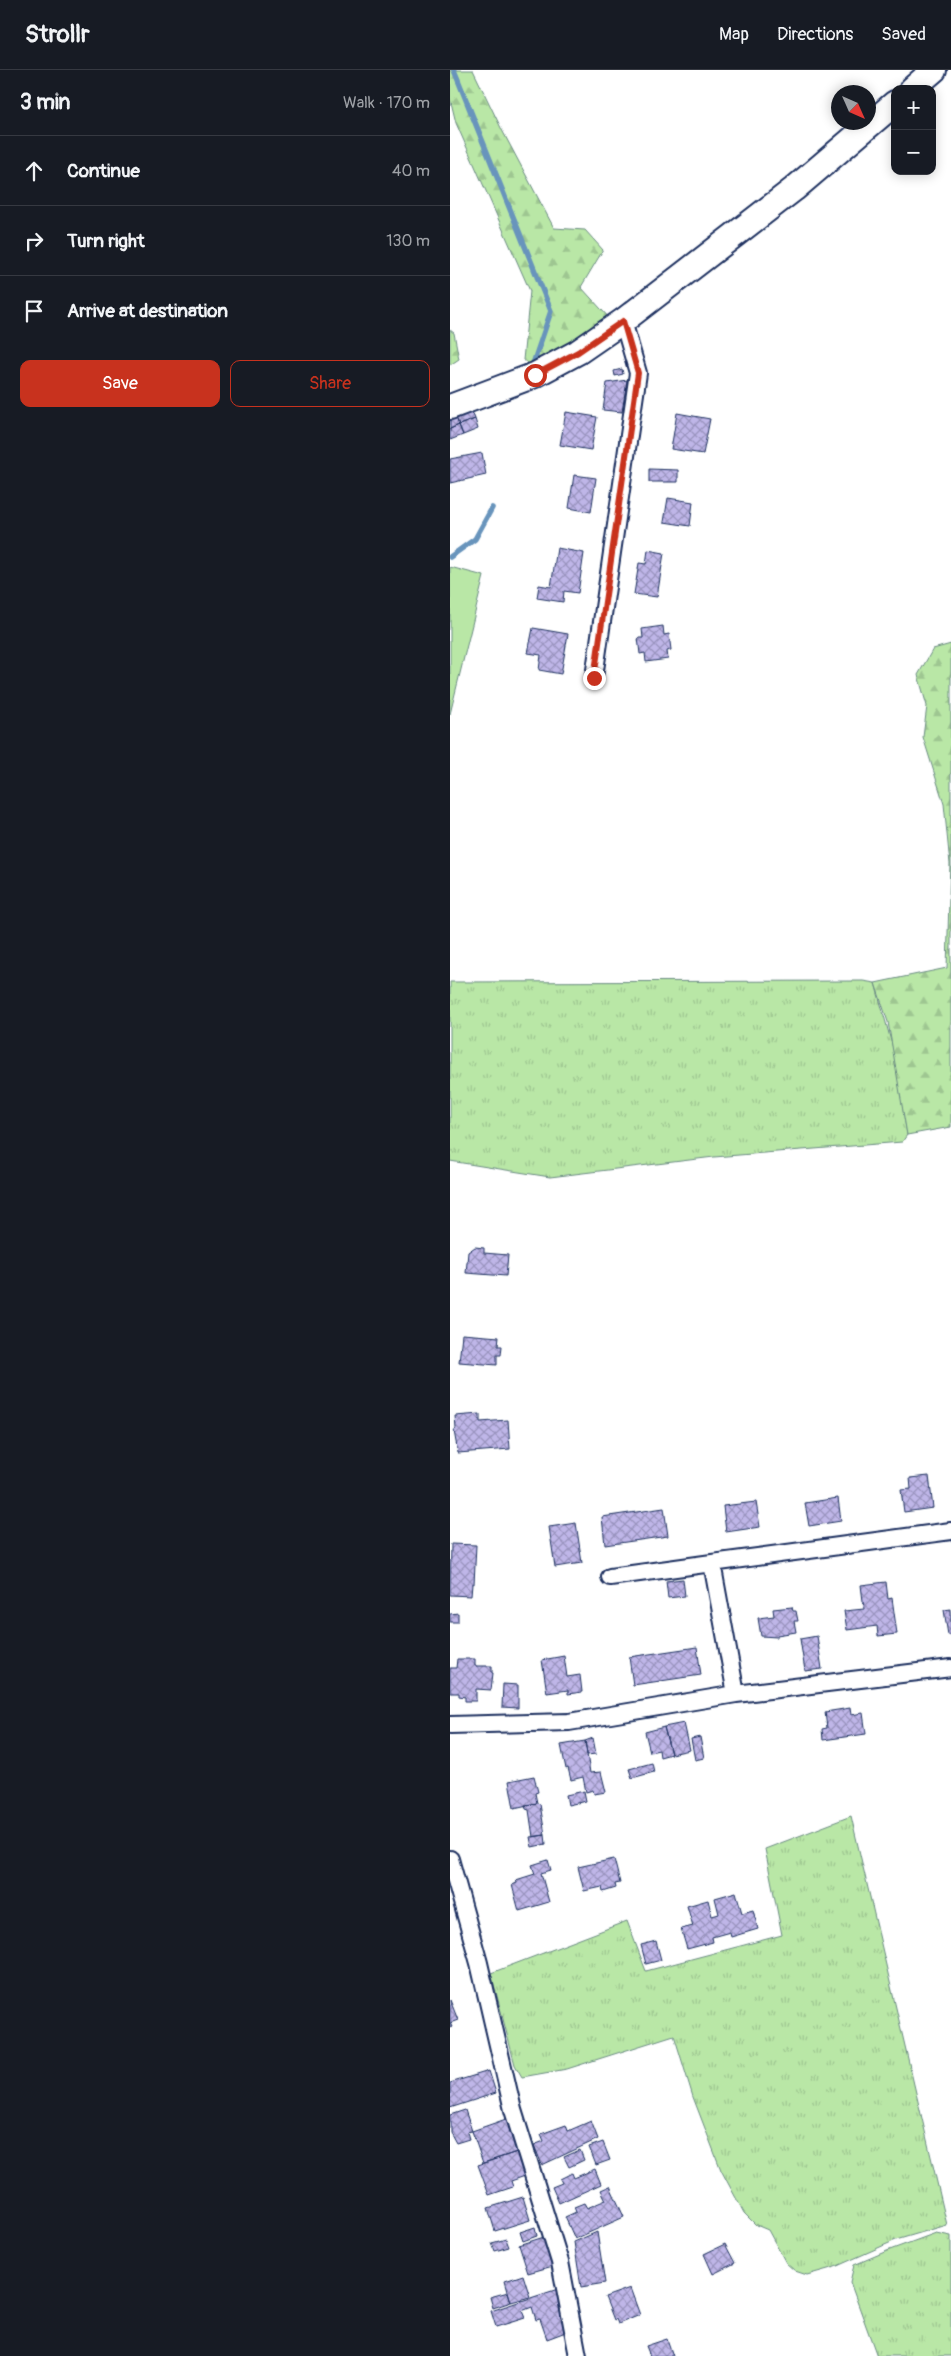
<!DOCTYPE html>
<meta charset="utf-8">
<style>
body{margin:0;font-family:Pangolin,sans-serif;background:#242831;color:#f1f3f6}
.controls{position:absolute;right:15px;top:15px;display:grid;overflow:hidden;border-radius:10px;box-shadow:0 2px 12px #0003}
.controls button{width:45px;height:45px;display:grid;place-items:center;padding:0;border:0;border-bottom:1px solid #363941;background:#171b24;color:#f1f3f6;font:25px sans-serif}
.compass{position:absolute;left:381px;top:15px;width:45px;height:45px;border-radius:50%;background:#171b24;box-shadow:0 2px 12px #0003;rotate:135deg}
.stop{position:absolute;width:15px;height:15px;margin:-11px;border:4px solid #c8321e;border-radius:50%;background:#fff}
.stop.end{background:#c8321e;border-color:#fff;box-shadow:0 1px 5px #0008}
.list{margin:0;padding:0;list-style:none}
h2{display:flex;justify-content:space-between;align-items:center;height:65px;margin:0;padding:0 20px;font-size:21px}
h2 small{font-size:16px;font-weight:400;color:#9ea1a6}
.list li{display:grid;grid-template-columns:32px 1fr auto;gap:15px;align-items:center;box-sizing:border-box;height:70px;padding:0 20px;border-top:1px solid #363941}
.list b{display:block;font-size:19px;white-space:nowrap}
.list em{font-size:16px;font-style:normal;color:#9ea1a6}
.actions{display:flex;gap:10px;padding:15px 20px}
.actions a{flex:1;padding:11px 0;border:1px solid #c8321e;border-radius:10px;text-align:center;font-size:18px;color:#c8321e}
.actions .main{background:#c8321e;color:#fff}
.icon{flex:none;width:28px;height:28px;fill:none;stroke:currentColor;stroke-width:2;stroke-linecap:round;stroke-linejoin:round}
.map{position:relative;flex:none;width:501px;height:2286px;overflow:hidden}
header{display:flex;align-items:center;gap:30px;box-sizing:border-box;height:70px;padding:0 25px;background:#171b24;border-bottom:1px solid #363941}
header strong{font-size:24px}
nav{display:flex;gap:28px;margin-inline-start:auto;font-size:18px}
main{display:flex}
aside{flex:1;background:#171b24}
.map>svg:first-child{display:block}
.grass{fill:url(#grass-tufts);stroke:#6a8b82}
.forest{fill:url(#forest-firs);stroke:#6a8b82}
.garden{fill:#b9e7a6;stroke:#6a8b82}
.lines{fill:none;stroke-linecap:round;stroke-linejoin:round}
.stream{stroke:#6794bc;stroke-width:5.5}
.building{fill:url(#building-cross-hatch);stroke:#1b2f5e}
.street-casing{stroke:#1b2f5e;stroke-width:20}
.secondary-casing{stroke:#1b2f5e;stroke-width:28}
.street{stroke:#fff;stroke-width:16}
.secondary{stroke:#fff;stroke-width:24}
.route{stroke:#c8321e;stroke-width:6}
</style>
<header>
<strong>Strollr</strong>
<nav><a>Map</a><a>Directions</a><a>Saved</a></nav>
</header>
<main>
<aside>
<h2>3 min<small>Walk · 170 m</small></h2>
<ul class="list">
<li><svg class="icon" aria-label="ahead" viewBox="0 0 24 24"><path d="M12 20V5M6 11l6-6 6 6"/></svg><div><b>Continue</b></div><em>40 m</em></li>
<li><svg class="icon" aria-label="right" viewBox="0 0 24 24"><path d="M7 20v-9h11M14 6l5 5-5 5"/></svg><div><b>Turn right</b></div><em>130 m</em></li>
<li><svg class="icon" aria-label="arrive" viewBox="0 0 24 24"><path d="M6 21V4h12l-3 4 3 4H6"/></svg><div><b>Arrive at destination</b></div></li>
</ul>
<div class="actions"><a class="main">Save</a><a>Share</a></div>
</aside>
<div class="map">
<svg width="501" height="2286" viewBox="0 0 501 2286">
<defs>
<pattern id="grass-tufts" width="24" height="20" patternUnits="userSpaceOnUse" patternTransform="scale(1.25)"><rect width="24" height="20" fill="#b9e7a6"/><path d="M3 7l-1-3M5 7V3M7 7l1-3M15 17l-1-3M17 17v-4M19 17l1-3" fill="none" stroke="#9ec691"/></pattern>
<pattern id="forest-firs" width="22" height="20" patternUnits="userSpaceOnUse" patternTransform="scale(1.25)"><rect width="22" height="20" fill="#b9e7a6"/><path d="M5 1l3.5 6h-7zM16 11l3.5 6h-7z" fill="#9ec691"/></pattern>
<pattern id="building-cross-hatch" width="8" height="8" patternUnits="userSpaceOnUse" patternTransform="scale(1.25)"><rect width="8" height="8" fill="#bfb6e8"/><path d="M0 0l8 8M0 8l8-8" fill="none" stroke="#9a94bf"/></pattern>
</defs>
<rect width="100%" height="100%" fill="#fff"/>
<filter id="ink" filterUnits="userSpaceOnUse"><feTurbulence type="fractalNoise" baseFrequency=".02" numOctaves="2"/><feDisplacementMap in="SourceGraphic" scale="10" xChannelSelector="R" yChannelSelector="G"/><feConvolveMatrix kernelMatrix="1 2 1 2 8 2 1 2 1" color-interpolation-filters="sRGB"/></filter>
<g filter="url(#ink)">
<!-- grass -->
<path class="grass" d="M413,911L425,913L444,982L457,1065L452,1072L264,1087L100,1107L0,1091V912Z
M401,1746L497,2155L446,2170L385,2197L357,2205L345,2201L336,2193L318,2160L306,2155L294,2143L271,2100L243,2027L224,1965L117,1999L72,2007L65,1995L41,1903L177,1851L196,1901L332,1865L315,1779Z
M486,2163L501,2166V2286H427L400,2212L404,2195L437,2181Z"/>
<!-- forest -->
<path class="forest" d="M0,0H23L52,60L104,158L135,160L153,180L131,217L161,250L100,306L73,290L80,221L6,53L0,28Z
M0,260L4,263L9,289L0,295Z
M501,574V1057L457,1065L438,952L425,913L497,898L500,794L494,734L473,667L477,636L468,605L483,579Z"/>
<!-- garden -->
<path class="garden" d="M0,497L34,506L0,644Z"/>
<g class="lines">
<!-- stream -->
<path class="stream" d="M4,0L101,241L83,294
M0,487L25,469L42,438"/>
</g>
<!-- building -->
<path class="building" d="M172,299L173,304L165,306L164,301Z
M177,310L172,342L153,340L157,313Z
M21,339L25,349L9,355L5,345Z
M116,342L147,347L141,380L110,375Z
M227,343L260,349L253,384L221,379Z
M5,345L9,355L0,359V347Z
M25,349L28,359L13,365L9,355Z
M9,355L13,365L0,370V359Z
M32,383L36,405L0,413V389Z
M199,399L228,400V412H199Z
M124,405L146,408L141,442L119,438Z
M218,428L243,432L240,456L214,452Z
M107,478L134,483L128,523L114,521L113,532L87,528L89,515L101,517Z
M198,480L214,483L207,527L184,524L189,493L196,494Z
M213,556L214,565L219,564L221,580L217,581L218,589L196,592L195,583L190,584L188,568H193L192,559Z
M83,558L118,564L111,604L89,600L91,585L78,583Z
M25,1177L34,1178V1183L58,1185L56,1206L16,1203L18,1182Z
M12,1264L49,1267L48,1276H52L51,1285H47V1295L9,1292Z
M30,1344V1352L58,1350L60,1379L8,1383L4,1361L6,1358L5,1346Z
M479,1406L483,1438L454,1442L451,1420L461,1419L460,1408Z
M388,1428L391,1451L359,1456L355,1433Z
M306,1432L310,1457L276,1462L273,1436Z
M214,1438L218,1466L155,1475L152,1447Z
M126,1453L132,1493L105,1497L99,1457Z
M1,1474L26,1475L24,1514H22L21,1526L0,1525Z
M233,1509L235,1526L218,1528L216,1511Z
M436,1512L438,1529L442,1528L447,1564L428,1566L427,1556L397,1560L394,1541L414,1539L411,1515Z
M342,1537L343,1541H346L348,1551H344L346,1562L327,1565V1567L311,1566L308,1548L324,1546L323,1539Z
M501,1539V1565H498L494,1540Z
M8,1543V1552H0V1544Z
M367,1566L372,1599L355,1601L350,1569Z
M247,1577L251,1605L183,1615L179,1587Z
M114,1586L117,1607L130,1605L132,1622L118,1624V1620L97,1623L92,1590Z
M7,1589H25V1596H42V1603H43L41,1620L26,1619V1631H15V1627L9,1626V1623H0V1598H6Z
M53,1614L68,1615V1638L52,1637Z
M400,1638L401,1645L413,1643L416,1664L373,1670L372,1659L377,1658L375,1642Z
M234,1653L240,1680L221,1684L214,1657Z
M214,1657L221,1684L210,1687L209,1680L200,1682L195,1662Z
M250,1667L254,1688L245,1690L241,1669Z
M143,1668L146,1684L137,1685L135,1671Z
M135,1671L140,1703L151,1702L156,1722L144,1724L143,1720L136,1722L133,1707L121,1710L118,1698L116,1699L111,1675Z
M202,1693L204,1702L182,1708L179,1699Z
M84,1706L88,1722L85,1723L87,1733L64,1738L59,1711Z
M134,1721L136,1731L118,1735L116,1725Z
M87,1733L90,1734L95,1765L83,1767L79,1740L76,1739L75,1735Z
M95,1765L96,1774L82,1777L80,1767Z
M164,1789L170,1813L165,1814L166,1818L153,1822L152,1817L134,1821L128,1797Z
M98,1790L101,1800L91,1803L99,1832L69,1841L62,1815L67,1813L66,1810L85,1804L82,1795Z
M286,1822L292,1843L303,1840L308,1859L281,1867L280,1862L262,1867L263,1872L237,1879L231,1859L243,1856L237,1836L258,1830L262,1846L269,1844L265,1828Z
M206,1871L211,1890L196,1894L191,1875Z
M0,1930L8,1950L0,1953L2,1957L0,1958Z
M39,2001L46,2023L0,2038V2013Z
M15,2040L22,2061L17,2062L19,2069L6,2073L0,2062V2045Z
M56,2049L67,2082L33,2093L22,2061Z
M141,2051L148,2069L92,2095L84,2075L94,2071L91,2064L116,2055L118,2061Z
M153,2072L160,2090L146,2095L139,2077Z
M130,2080L134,2090L119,2097L114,2087Z
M67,2082L75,2106L61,2111L63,2117L39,2125L28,2095Z
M145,2099L151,2114L109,2133L102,2117L112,2113L110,2109L122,2103L124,2108Z
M160,2116L174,2147L125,2169L115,2147L126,2142L124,2137L134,2133L137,2138L156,2130L151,2120Z
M73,2127L80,2150L45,2161L38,2138Z
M85,2157L87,2166L73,2171L70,2162Z
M147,2162L155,2213L131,2217L124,2172Z
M94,2167L103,2196L78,2203L69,2175Z
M56,2169L59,2177L45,2181L42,2173Z
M275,2174L285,2193L263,2204L254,2184Z
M73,2205L80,2227L61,2232L55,2211Z
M180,2218L190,2245L168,2254L166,2249L164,2250L155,2227Z
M108,2219L121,2260L97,2269L90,2249L86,2250L82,2237L72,2241L75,2248L46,2257L41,2241Z
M58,2222L61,2232L43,2238L40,2227Z
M217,2269L223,2286H200L196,2276Z"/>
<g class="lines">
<!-- street casing -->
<g class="street-casing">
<path id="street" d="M144,607L188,303L173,251
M160,1507L262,1493
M286,1624L262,1493L501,1461
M0,1655L119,1652L286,1624L501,1598
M0,1789L29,1893L63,2040L110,2192L128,2286"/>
</g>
<!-- secondary casing -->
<g class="secondary-casing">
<path id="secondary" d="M462,19L484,0
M0,337L85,305L128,282L173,251L344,119L445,33"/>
</g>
<!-- street -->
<use href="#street" class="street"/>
<!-- secondary -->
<use href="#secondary" class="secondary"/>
</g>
</g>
<g class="lines" filter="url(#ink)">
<!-- route -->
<path class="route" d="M85,305L128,282L173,251L188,303L144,608"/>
</g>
</svg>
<div class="controls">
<button>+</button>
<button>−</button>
</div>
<svg class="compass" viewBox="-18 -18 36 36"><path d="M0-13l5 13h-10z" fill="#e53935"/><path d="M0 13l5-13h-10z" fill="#9ea1a6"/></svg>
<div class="stop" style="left:85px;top:305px"></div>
<div class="stop end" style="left:144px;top:608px"></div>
</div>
</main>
